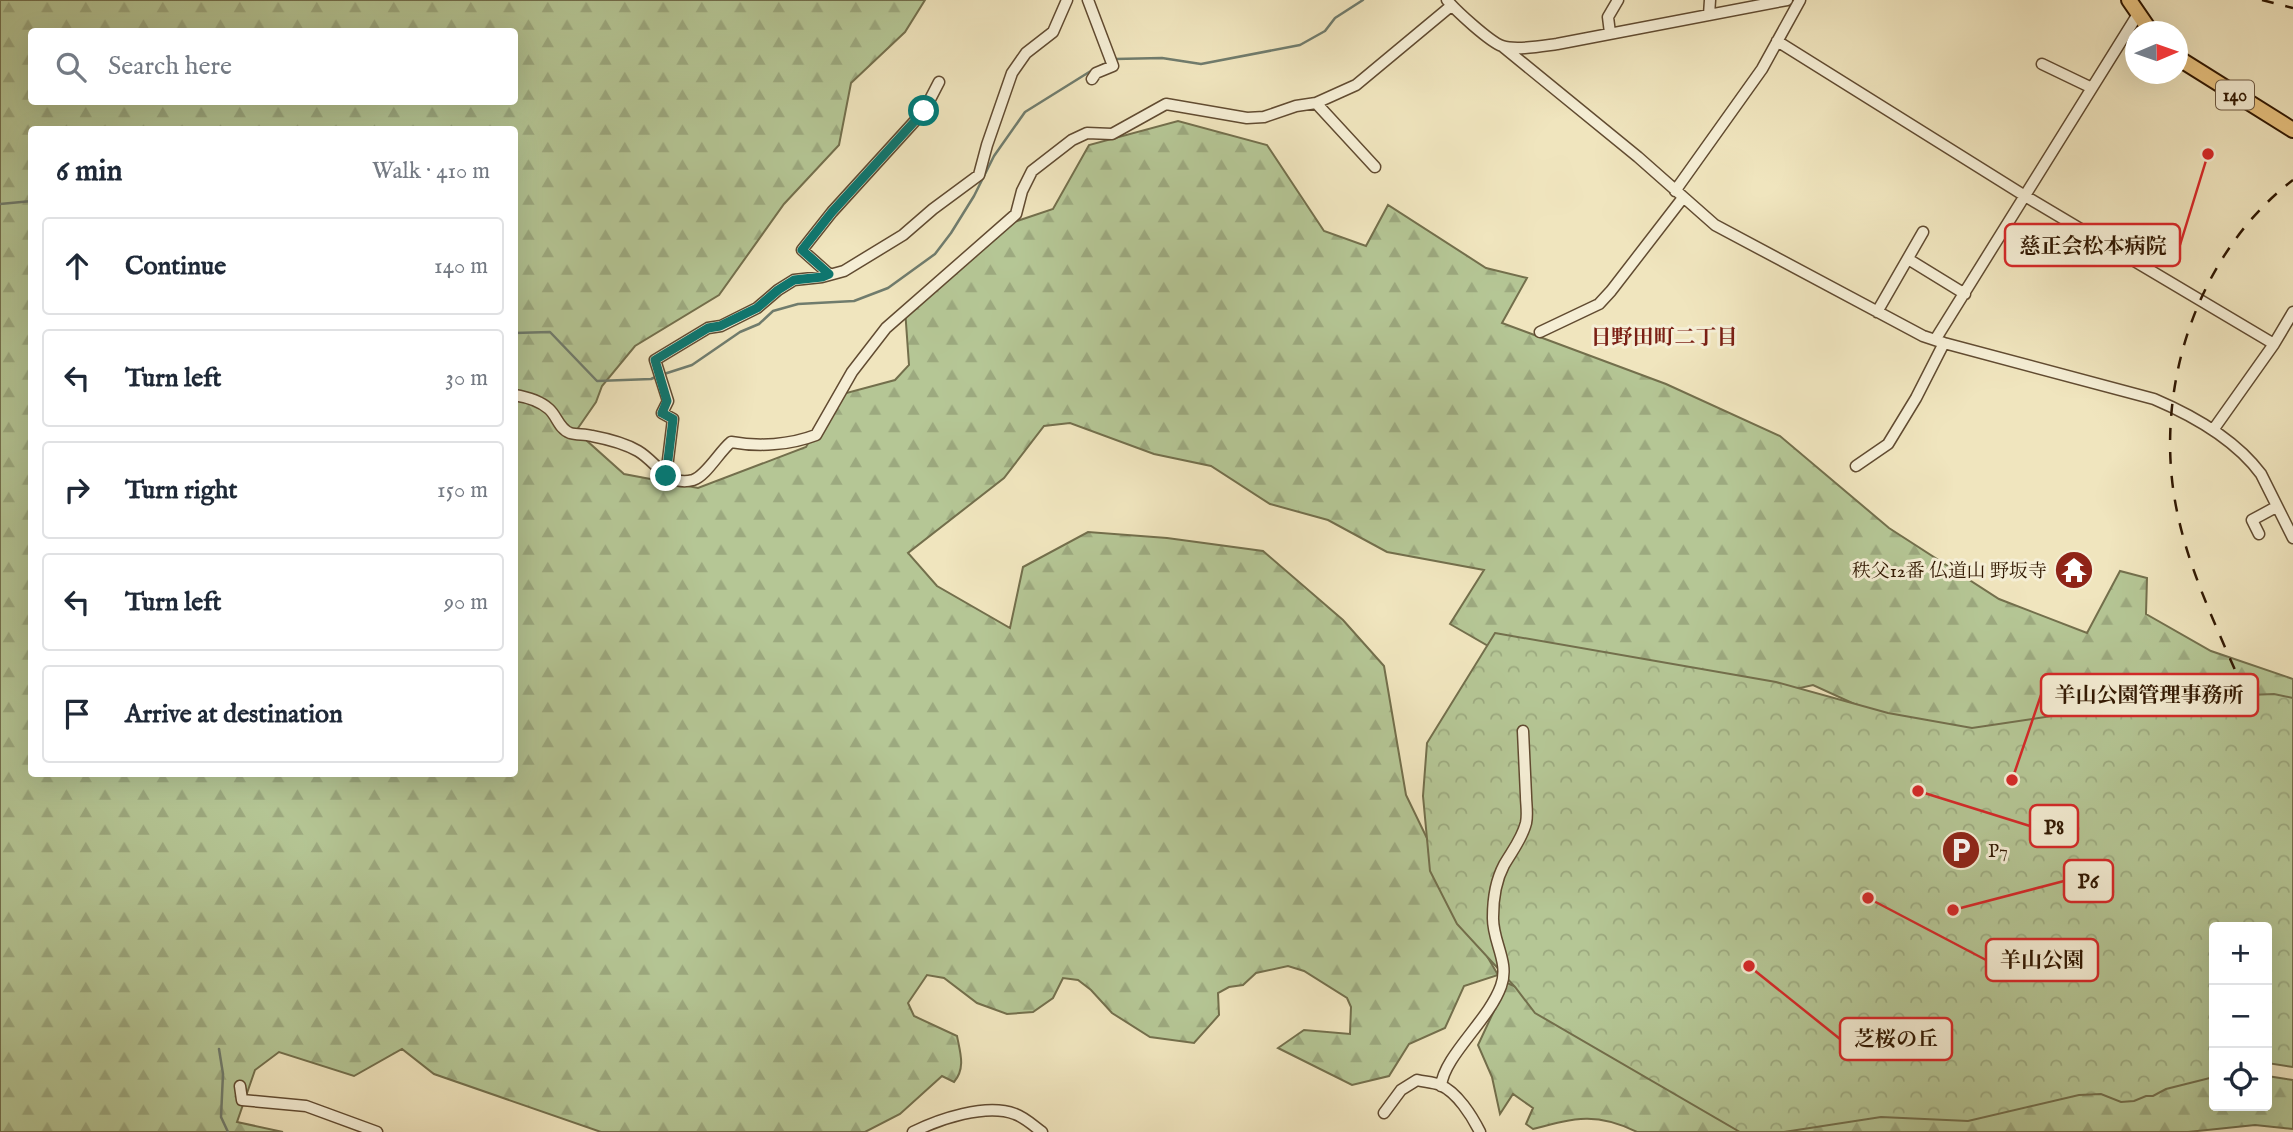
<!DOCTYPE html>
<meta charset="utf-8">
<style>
body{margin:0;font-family:"IM FELL English","Noto Serif JP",serif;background:#f2f2f3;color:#1f2937}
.controls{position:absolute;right:21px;bottom:21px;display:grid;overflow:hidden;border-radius:7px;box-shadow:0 7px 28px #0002}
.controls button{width:63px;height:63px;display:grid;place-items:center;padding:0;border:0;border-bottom:2px solid #e0e1e3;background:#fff;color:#1f2937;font:35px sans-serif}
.compass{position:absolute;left:2125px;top:21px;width:63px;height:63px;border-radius:50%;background:#fff;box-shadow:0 7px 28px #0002;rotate:88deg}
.stop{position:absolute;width:21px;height:21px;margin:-16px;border:5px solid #0f766e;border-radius:50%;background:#fff}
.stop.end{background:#0f766e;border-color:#fff;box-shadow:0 2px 7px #0008}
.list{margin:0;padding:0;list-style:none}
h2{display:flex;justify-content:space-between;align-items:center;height:91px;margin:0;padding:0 28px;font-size:30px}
h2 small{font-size:23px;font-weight:400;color:#747a83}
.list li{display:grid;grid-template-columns:46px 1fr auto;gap:21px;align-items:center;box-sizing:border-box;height:98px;margin:0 14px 14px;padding:0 14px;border:2px solid #e0e1e3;border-radius:7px}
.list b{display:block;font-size:26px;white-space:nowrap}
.list em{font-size:23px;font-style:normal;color:#747a83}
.icon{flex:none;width:38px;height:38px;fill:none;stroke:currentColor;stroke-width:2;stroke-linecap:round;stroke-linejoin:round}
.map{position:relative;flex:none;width:2293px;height:1132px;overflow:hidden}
.search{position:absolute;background:#fff;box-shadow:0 7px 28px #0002;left:28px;top:28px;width:490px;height:77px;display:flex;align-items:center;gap:18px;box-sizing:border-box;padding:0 24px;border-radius:7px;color:#747a83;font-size:26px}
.panel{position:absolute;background:#fff;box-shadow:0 7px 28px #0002;left:28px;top:126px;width:490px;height:651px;border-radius:7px}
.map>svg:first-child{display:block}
.forest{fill:url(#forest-firs);stroke:#736f4c;stroke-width:2;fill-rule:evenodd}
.park{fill:url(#park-crowns);stroke:#736f4c;stroke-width:2}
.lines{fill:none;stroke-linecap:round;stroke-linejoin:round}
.stream{stroke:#707c6d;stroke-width:2.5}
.minor-casing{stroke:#614b31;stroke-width:13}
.highway-casing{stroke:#311802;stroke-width:18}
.minor{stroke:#f5eed5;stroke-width:10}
.highway{stroke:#e8c27f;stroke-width:14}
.rail{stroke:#311802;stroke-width:2.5;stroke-dasharray:12 12;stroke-linecap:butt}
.route{stroke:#0f766e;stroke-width:9}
.labels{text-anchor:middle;stroke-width:6;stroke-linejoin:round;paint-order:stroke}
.shield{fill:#f5eed5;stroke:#6c5841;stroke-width:2}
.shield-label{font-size:18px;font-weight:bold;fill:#311802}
.poi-label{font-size:19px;fill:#311802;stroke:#f5eed5;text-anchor:end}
.neighbourhood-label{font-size:21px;font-weight:bold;fill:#7a1f14;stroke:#f5eed5}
.leader{fill:none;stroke:#d62828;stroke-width:2.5}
.callout-dot{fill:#d62828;stroke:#f5eed5;stroke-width:2.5}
.callout{fill:#f5eed5;stroke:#d62828;stroke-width:2.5}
.callout-label{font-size:21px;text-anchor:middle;font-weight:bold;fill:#311802}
</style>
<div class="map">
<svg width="2293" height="1132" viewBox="0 0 2293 1132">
<defs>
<pattern id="forest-firs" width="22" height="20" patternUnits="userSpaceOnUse" patternTransform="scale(1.75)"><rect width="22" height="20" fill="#b5c695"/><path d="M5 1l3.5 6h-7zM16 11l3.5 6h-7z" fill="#9ca97f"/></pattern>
<pattern id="park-crowns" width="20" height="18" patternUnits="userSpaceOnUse" patternTransform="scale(1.75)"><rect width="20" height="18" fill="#b5c695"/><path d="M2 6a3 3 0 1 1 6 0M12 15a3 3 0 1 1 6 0" fill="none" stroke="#9ca97f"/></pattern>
</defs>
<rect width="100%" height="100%" fill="#f0e5be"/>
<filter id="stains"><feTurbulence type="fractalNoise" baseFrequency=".00286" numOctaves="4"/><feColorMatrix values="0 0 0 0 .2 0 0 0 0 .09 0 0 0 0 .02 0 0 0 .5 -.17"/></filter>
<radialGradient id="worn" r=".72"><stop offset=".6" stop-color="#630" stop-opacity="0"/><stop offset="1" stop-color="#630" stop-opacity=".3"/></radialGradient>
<!-- forest -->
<path class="forest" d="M0,0H925L905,32L851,83L839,145L784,204L719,295L635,346L602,386L596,402L576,431L624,474L698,488L806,447L835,396L895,380L909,365L905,309L1014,222L1053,209L1089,145L1178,121L1267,145L1324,231L1366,246L1388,205L1486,268L1527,278L1502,323L1666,384L1780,436L1889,528L1999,599L2087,633L2120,571L2147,578L2146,614L2211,651L2293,679V786L2047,762L1861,707L1813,685L1700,711L1497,651L1450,624L1484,570L1387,552L1328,520L1270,504L1211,466L1154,454L1070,423L1044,426L1004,478L908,553L937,586L1010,628L1023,567L1088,532L1167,538L1263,551L1343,620L1384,666L1406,795L1469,925L1498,975L1464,986L1445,1028L1409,1044L1389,1076L1352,1085L1278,1048L1304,1030L1350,1034L1351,1007L1347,998L1304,971L1288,966L1256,973L1243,985L1229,987L1218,993L1219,1015L1194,1043L1150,1037L1112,1013L1091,990L1078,980L1063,978L1053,998L1033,1012L1007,1014L977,1003L944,978L927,975L908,1003L914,1016L957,1036C960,1052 966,1068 954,1082L942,1076L900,1114L865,1132H601L434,1074L402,1049L354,1076L279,1052L255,1070L237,1122L283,1132H0ZM32,32H514V102H32ZM32,130H514V774H32Z
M1507,983L1599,1021L2214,1074V1106H2267V1076L2293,1080V1129L2255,1125L2188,1132H1637C1596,1112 1575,1118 1533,1129L1526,1124L1533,1108L1513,1094L1500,1114L1492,1077L1478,1045Z"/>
<!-- park -->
<path class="park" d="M1495,633L1776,682L1888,713L1972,728L2078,712L2148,699L2274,694L2293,698V1067L2267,1063V927H2214V1077L2166,1089L2153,1096H2146L2134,1101L2121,1102L2101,1094L2079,1095L1968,1121L1881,1117L1784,1132H1740L1535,1013L1515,987L1457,924L1430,871L1423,796L1427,743Z"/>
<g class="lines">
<!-- stream -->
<path class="stream" d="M1100,66L1115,59L1162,58L1201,64L1300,45L1325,31L1335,18L1363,0
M0,204L32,201
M514,333L550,332L597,381L651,379L658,376
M664,374L692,365L740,332L759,324L773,311L798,304L854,301L888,288L935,254L951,233L974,196L994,156L1025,112L1094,69
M219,1049L223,1074L221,1117L228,1132"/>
<!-- minor casing -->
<g class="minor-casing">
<path id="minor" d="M1088,0L1113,66L1096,73L1092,79
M1447,0C1455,10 1490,42 1502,46C1516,51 1542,46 1557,44L1787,0
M1709,15L1710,0
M1610,33L1608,17L1618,0
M1777,41L2025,196L2274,344
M1502,46L1638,157L1715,225L1923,336L1944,343L2154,399C2194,416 2235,439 2261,474L2293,538
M2042,64L2092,88
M1316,103L1375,167
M1675,191L1762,69L1800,0
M1908,259L1965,294
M829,274L802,250L832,212L924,111L939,82
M1877,312L1923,232
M1540,332L1599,304L1611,291L1682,199
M1935,340L2138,14
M514,395C527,397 539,400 549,409C557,416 559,429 570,433C577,435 585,434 592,436C608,439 624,443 638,451C657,462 667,487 693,480C706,476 719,452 731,442C759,447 790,445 816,435L852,372L886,328L1016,214L1022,191L1032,171L1072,140L1087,133L1112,134L1166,104L1247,118L1264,117L1296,106L1316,103L1356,85L1451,6
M2213,430L2274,344L2293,312
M1856,466L1888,444L1916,398L1944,343
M666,476L673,419L662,413L668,401L655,360L708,328L721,326L757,308L778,290L794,280L822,277L844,271L903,235L933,209L979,175L987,145L1012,73L1026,53L1053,32L1067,0
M2259,534L2252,520L2276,507
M240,1086L242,1100L306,1106L377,1132
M1441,1086C1444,1056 1489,1020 1501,986C1510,962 1492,941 1493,917C1493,899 1495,882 1504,865C1512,851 1522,839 1526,823C1528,814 1526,804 1526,796C1525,774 1524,753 1523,731
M1384,1113L1401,1090L1417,1080C1424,1082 1433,1082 1440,1085C1457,1092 1472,1116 1480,1132
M913,1132C939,1119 986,1103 1015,1114C1024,1117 1034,1126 1042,1132"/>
</g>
<!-- highway casing -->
<g class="highway-casing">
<path id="highway" d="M2129,0L2151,32
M2178,58L2293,130"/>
</g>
<!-- minor -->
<use href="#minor" class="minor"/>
<!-- highway -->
<use href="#highway" class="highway"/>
<!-- rail -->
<path class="rail" d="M2262,0L2293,8
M2244,691C2220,634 2191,576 2178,516C2151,396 2194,256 2293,180"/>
</g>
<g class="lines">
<!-- route -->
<path class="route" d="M666,476L673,419L662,413L667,401L655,360L708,328L720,326L757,308L778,290L794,280L822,277L829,274L802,250L832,212L924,111"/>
</g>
<!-- icons -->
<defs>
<g id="temple-disc" transform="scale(2.0125)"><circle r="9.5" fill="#8f2418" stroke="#f5eed5"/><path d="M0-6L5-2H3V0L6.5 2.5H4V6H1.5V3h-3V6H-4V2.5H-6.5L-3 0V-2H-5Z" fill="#fff"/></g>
<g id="parking-disc" transform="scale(2.0125)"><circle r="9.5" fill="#8f2418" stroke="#f5eed5"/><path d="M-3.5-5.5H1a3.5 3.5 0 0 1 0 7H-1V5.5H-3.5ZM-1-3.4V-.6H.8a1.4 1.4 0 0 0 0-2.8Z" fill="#fff"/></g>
</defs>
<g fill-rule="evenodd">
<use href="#temple-disc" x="2074" y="570"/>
<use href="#parking-disc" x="1961" y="850"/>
</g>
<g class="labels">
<!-- shield labels -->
<rect class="shield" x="2216" y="80.5" width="38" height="29" rx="5"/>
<g class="shield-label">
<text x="2235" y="101">140</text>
</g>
<!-- poi labels -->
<g class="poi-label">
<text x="2047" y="577">秩父12番 仏道山 野坂寺</text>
<text x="1988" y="857" text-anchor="start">P7</text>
</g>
<!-- neighbourhood labels -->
<g class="neighbourhood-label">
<text x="1664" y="344">日野田町二丁目</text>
</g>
</g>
<!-- callouts -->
<path class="leader" d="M2208 154L2180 245M2012 780L2041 695M1918 791L2030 826M1953 910L2064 881M1868 898L1986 960M1749 966L1840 1039"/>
<g class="callout-dot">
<circle cx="2208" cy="154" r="7"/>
<circle cx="2012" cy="780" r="7"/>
<circle cx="1918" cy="791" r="7"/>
<circle cx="1953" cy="910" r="7"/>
<circle cx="1868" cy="898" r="7"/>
<circle cx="1749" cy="966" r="7"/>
</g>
<g class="callout">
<rect x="2005" y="224" width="175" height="42" rx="7"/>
<rect x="2041" y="674" width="217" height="42" rx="7"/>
<rect x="2030" y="805" width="48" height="42" rx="7"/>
<rect x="2064" y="860" width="49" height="42" rx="7"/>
<rect x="1986" y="939" width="112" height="42" rx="7"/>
<rect x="1840" y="1018" width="112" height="42" rx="7"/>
</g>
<g class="callout-label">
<text x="2093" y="253">慈正会松本病院</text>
<text x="2149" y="702">羊山公園管理事務所</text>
<text x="2054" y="834">P8</text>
<text x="2088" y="888">P6</text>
<text x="2042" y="967">羊山公園</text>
<text x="1896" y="1046">芝桜の丘</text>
</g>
<rect width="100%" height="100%" filter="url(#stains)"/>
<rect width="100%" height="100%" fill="url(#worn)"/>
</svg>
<div class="controls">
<button>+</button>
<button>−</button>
<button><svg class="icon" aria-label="locate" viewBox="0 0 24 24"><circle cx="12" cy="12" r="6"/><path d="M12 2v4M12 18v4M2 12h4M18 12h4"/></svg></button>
</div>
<svg class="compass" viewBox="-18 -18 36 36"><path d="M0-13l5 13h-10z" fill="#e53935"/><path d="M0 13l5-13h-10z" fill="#747a83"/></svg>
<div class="stop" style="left:924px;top:111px"></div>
<div class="stop end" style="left:666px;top:476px"></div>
<div class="search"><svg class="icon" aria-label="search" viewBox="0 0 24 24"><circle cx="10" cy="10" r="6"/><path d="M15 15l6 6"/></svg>Search here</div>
<section class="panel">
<h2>6 min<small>Walk · 410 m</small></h2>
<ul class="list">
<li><svg class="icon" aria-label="ahead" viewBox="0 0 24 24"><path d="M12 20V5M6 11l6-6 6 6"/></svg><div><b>Continue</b></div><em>140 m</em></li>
<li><svg class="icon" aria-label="left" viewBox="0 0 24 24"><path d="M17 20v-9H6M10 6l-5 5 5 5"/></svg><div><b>Turn left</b></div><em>30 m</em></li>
<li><svg class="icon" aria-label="right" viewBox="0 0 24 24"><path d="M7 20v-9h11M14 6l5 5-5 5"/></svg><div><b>Turn right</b></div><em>150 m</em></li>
<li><svg class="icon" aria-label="left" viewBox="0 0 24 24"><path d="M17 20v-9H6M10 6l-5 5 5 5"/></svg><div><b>Turn left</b></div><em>90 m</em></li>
<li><svg class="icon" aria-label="arrive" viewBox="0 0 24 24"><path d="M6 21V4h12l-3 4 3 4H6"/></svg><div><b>Arrive at destination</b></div></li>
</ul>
</section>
</div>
